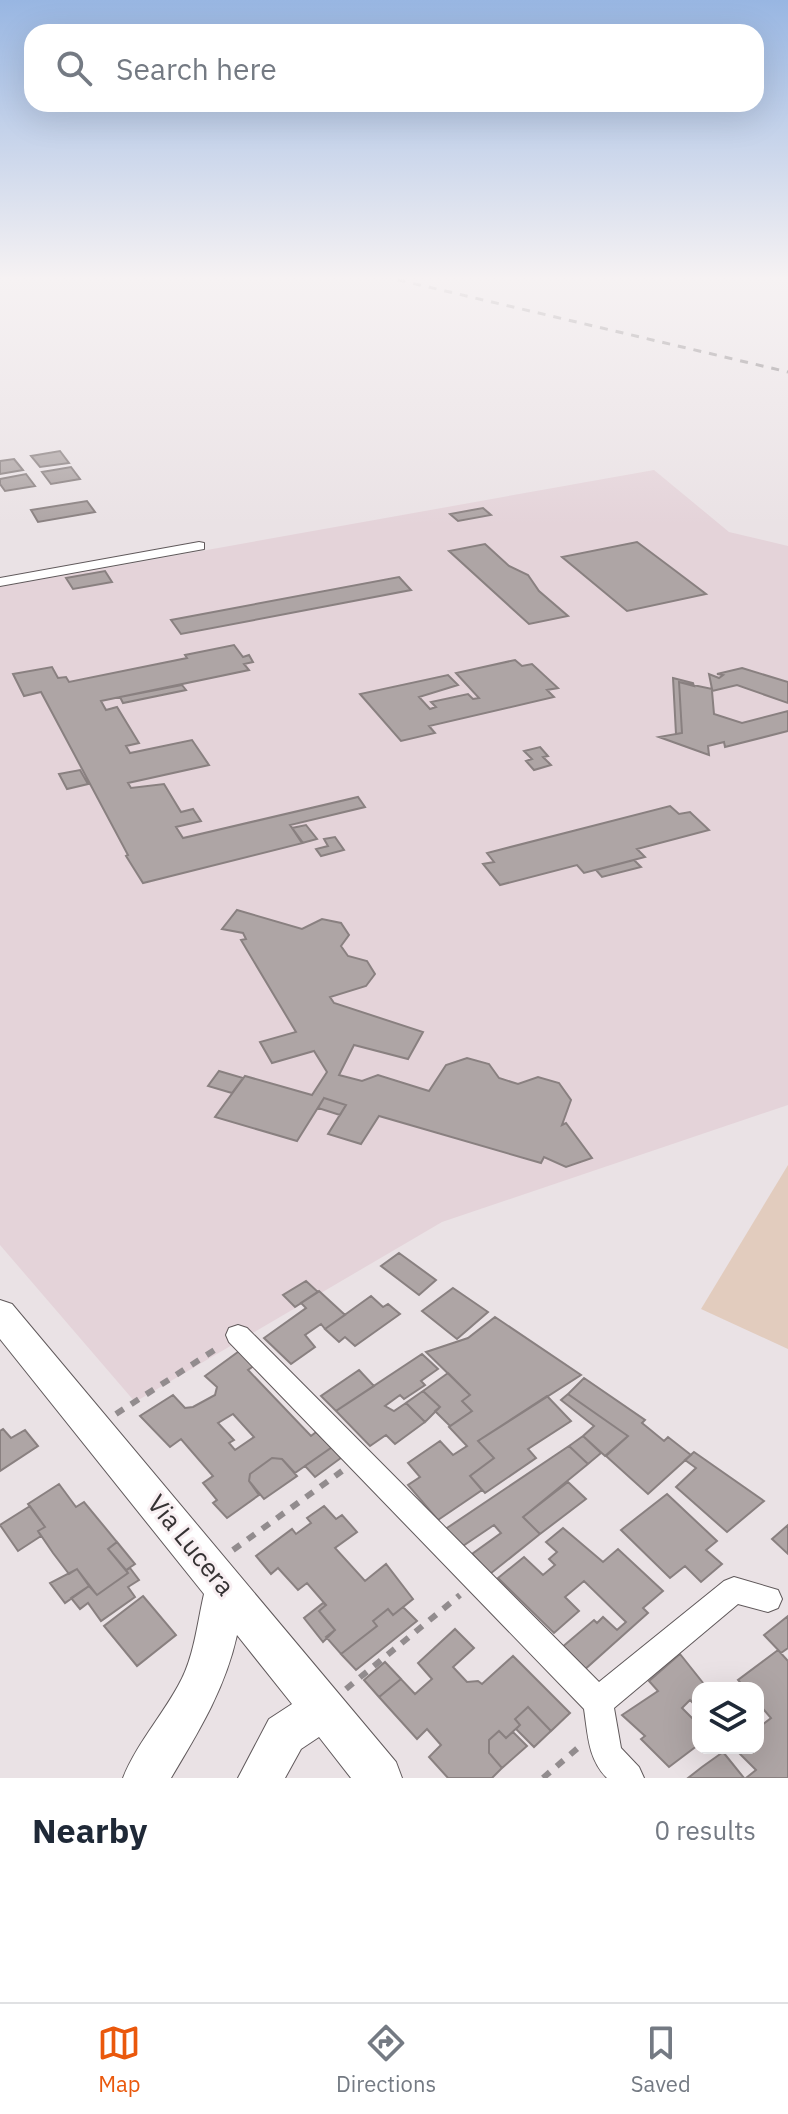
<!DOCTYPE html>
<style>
body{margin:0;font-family:"IBM Plex Sans",sans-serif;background:#f6f6f7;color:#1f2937}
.controls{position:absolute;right:24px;bottom:24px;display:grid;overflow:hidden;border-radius:16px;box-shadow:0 8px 32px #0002}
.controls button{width:72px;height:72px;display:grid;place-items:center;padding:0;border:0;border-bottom:2px solid #e0e1e3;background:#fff;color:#1f2937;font:40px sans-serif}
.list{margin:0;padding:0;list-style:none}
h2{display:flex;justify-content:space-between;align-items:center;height:104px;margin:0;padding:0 32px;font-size:34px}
h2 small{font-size:26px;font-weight:400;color:#747a83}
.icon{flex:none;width:44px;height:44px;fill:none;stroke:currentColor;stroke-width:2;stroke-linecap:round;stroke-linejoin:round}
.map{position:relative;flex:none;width:788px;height:1778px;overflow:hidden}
.search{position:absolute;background:#fff;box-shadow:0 8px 32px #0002;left:24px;right:24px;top:24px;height:88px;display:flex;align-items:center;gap:20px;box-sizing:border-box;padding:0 28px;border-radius:24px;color:#747a83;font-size:30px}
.sheet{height:224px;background:#fff}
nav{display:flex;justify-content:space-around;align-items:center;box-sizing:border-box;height:112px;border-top:2px solid #e0e1e3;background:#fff;font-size:22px;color:#747a83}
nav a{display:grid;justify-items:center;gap:4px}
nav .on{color:#ea580c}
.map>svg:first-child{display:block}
.built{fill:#e4d3d9}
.green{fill:#e2ccbe}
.building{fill:#aea5a5;stroke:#898080;stroke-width:2;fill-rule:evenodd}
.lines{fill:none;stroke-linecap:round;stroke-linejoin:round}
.street-casing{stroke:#60595b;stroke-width:2}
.secondary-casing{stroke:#60595b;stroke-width:2}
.path{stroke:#928c8e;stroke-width:6;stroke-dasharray:9 9;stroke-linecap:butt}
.street{fill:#fff;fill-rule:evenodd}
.secondary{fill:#fff;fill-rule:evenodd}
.rail{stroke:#797476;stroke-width:3;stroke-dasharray:8 8;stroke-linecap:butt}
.labels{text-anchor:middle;stroke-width:6;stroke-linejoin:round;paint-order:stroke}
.near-street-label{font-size:26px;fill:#353233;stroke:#f8eff2}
</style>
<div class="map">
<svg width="788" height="1778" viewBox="0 0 788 1778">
<rect width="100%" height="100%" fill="#eae2e5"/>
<!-- built -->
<path class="built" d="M654,470L729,532L788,546V1105L442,1222L135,1402L0,1245V587Z"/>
<!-- green -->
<path class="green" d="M788,1165V1349L701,1309Z"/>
<!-- building -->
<path class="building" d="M60,451L69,463L40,467L31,456Z
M14,459L23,470L0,474V461Z
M71,467L80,479L51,484L42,472Z
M26,474L35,486L5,491L0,484V479Z
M87,501L95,512L38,522L31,510Z
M483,508L491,515L458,521L450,514Z
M637,542L673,569L706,594L627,611L562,557Z
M485,544L509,566L528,575L539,591L568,616L529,624L449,551Z
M105,571L112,582L73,589L66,578Z
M399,577L411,590L181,634L171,620Z
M234,645L243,657L249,655L253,662L244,664L249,670L101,701L106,710L117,707L139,743L126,746L130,753L192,740L209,765L128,783L131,788L164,784L181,812L193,809L201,821L176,827L183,838L358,797L365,807L290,825L303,843L143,883L126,856L128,855L41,692L24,696L13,674L52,667L58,678L66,677L69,682L187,658L185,655Z
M515,660L522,666L532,664L558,688L547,690L554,697L429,726L435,733L401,741L360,694L448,675L458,685L419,697L430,709L436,707L431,702L468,694L473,699L479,698L456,673Z
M742,668L788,682V703L737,685L712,691L714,714L742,723L788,711V731L725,747L724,742L708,746L709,755L659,737L682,733L679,682L712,689L709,674L719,678L723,675L717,674Z
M673,678L693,683L694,686L679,682L682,733L676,734Z
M182,685L186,690L123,703L120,697Z
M540,747L548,756L543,757L551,765L534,770L526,761L532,759L524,751Z
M80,770L88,784L67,789L59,774Z
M670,806L679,814L690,812L709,830L637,849L645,857L584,873L577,865L500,885L483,864L494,862L487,853Z
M306,825L317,839L302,843L292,828Z
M335,837L344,850L321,856L316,849L328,846L324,839Z
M634,860L641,867L602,877L596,870Z
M237,910L302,929L322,919L341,923L349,935L341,946L348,956L367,961L375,974L366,986L330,997L334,1003L423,1032L408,1059L354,1045L339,1075L362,1081L378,1075L429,1091L446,1065L467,1058L489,1064L499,1078L518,1084L538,1077L559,1083L571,1100L562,1125L566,1123L592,1158L566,1167L544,1157L541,1163L379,1116L361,1144L328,1134L346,1105L324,1098L297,1141L215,1117L245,1076L312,1095L327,1072L314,1051L272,1063L260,1042L296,1032L241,940L246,939L243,933L222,929Z
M219,1071L243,1078L232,1093L208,1086Z
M324,1098L346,1105L340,1115L318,1108Z
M399,1253L436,1280L419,1295L381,1266Z
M306,1281L318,1292L295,1307L283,1295Z
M453,1288L488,1312L457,1339L422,1311Z
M319,1291L345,1315L325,1329L321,1324L305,1335L315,1347L291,1364L264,1338L306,1308L301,1303Z
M371,1296L383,1307L388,1304L400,1314L355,1346L345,1337L339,1342L325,1329Z
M495,1317L581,1375L478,1441L494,1458L470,1476L482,1490L438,1520L408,1485L420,1477L408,1463L440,1441L453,1455L467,1446L449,1427L472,1411L462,1401L470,1395L426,1352L468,1338Z
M242,1349L258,1363L248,1370L311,1436L320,1429L335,1445L295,1473L282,1459L272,1458L250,1474L249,1481L259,1495L227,1518L213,1503L217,1500L203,1483L213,1476L181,1439L170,1447L140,1416L173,1395L185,1408L193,1407L215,1395L217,1387L205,1376ZM233,1414L254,1437L235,1450L229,1443L234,1440L218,1423Z
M422,1354L438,1369L421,1381L425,1385L404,1399L400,1395L385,1406L394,1411L406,1403L425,1422L395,1444L386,1435L370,1446L336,1411Z
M359,1370L374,1386L336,1411L321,1396Z
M448,1373L470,1395L462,1401L472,1411L450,1426L435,1411L440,1407L423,1391Z
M584,1378L645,1420L642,1423L664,1441L668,1437L691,1455L648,1494L606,1456L628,1436L568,1394Z
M423,1391L440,1407L425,1422L406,1403Z
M568,1394L605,1420L628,1436L605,1456L583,1436L594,1426L561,1400Z
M547,1396L571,1421L528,1449L536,1458L485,1493L470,1476L494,1458L478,1441Z
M3,1429L11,1438L25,1430L38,1446L0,1471V1431Z
M583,1436L601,1453L588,1464L569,1446Z
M335,1445L345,1455L315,1477L305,1466Z
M569,1446L588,1464L523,1517L540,1534L490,1574L472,1554L501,1533L494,1525L460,1548L444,1530Z
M694,1452L764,1501L727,1532L676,1487L696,1468L685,1460Z
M272,1458L282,1459L297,1476L264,1499L249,1481L250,1474Z
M568,1482L586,1499L540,1534L523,1517Z
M59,1484L76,1507L84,1502L117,1542L108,1549L128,1573L97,1595L77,1569L69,1574L53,1553L38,1531L45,1527L28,1504Z
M667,1494L717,1541L706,1550L722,1564L701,1582L685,1566L670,1578L621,1530Z
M30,1506L45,1527L38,1531L41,1536L18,1551L0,1525Z
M324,1506L336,1519L342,1515L357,1532L335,1548L365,1581L386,1564L413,1599L393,1615L388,1609L373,1621L377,1626L341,1654L326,1637L335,1630L319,1611L326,1605L307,1583L298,1590L278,1568L271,1574L256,1556L292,1529L296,1534L311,1523L307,1518Z
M788,1525V1554L772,1539Z
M563,1528L603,1562L618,1549L663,1591L643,1608L648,1613L583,1671L561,1648L594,1620L597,1623L603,1617L617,1630L626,1622L584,1581L565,1597L579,1611L554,1633L498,1578L524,1557L543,1575L555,1565L549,1559L557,1552L546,1542Z
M117,1542L135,1564L126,1570L108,1549Z
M130,1568L139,1580L128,1587L135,1597L101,1621L88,1603L80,1609L71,1598L89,1586L97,1595L128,1573L126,1570Z
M77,1569L89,1586L65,1603L50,1583Z
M143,1596L176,1635L137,1666L104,1626Z
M323,1603L326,1605L319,1611L335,1630L323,1642L304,1618Z
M403,1607L417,1621L356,1670L341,1654L377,1626L373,1621L388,1609L393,1615Z
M788,1616V1648L781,1653L764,1635Z
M455,1629L474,1648L453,1667L467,1682L478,1681L482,1684L513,1656L570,1713L551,1731L528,1707L515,1719L520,1725L506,1738L499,1731L489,1740V1753L502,1768L492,1778H448L429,1757L441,1745L427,1729L417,1739L379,1697L401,1679L415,1694L432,1679L418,1663Z
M778,1650L788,1661V1778H746L756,1770L734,1748H758V1728L771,1718L758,1703V1688H745L738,1680Z
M680,1654L707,1688H698V1708L690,1700L682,1708L698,1724V1745L669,1767L641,1739L645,1736L622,1715L658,1691L649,1681Z
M385,1662L401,1679L379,1697L364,1680Z
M528,1707L551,1731L534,1747L516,1729L520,1725L515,1719Z
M499,1731L506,1738L513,1732L527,1746L502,1768L489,1753V1740Z
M723,1752L744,1778H688L702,1767Z"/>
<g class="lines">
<!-- street casing -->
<g class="street-casing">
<path id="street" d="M199,542L204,543V549L0,586V578Z
M238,1325L247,1328L599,1682L724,1581L734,1577L778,1590L782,1599L778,1608L768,1612L738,1604L614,1708L621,1748L639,1767L644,1778H607C588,1759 588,1735 584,1709L229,1342L226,1335L229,1328Z"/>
</g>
<!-- secondary casing -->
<g class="secondary-casing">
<path id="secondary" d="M0,1300L12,1304L396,1762L402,1778H351L319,1737L301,1749L285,1778H238L269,1719L292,1704L237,1635C225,1689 199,1731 171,1778H123C136,1745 161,1717 178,1686C194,1659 197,1624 204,1594L0,1339Z"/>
</g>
<!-- path -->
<path class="path" d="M116,1414L219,1347
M233,1550L342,1471
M346,1689L460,1595
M543,1778L579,1747"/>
<!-- street -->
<use href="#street" class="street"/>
<!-- secondary -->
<use href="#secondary" class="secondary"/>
<!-- rail -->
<path class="rail" d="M382,276L788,372"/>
</g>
<!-- sky -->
<linearGradient id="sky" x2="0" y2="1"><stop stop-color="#98b6e2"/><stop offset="0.53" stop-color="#f6f2f3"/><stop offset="1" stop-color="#f6f2f3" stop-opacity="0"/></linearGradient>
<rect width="788" height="525" fill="url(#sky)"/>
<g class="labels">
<!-- near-street labels -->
<g class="near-street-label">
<text transform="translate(191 1545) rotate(51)" y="9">Via Lucera</text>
</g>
</g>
</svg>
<div class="controls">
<button><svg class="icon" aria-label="layers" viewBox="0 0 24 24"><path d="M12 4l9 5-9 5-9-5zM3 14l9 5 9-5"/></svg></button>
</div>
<div class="search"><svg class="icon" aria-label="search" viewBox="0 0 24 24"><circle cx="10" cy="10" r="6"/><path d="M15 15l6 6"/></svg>Search here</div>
</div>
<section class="sheet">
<h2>Nearby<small>0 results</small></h2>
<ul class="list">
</ul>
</section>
<nav>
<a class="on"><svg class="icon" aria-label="map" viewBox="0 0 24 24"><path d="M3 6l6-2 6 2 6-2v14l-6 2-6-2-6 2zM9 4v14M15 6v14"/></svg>Map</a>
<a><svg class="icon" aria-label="directions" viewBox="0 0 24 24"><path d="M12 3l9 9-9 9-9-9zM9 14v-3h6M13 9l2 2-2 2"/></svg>Directions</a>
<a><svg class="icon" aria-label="saved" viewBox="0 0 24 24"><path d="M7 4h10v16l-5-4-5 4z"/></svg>Saved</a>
</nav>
